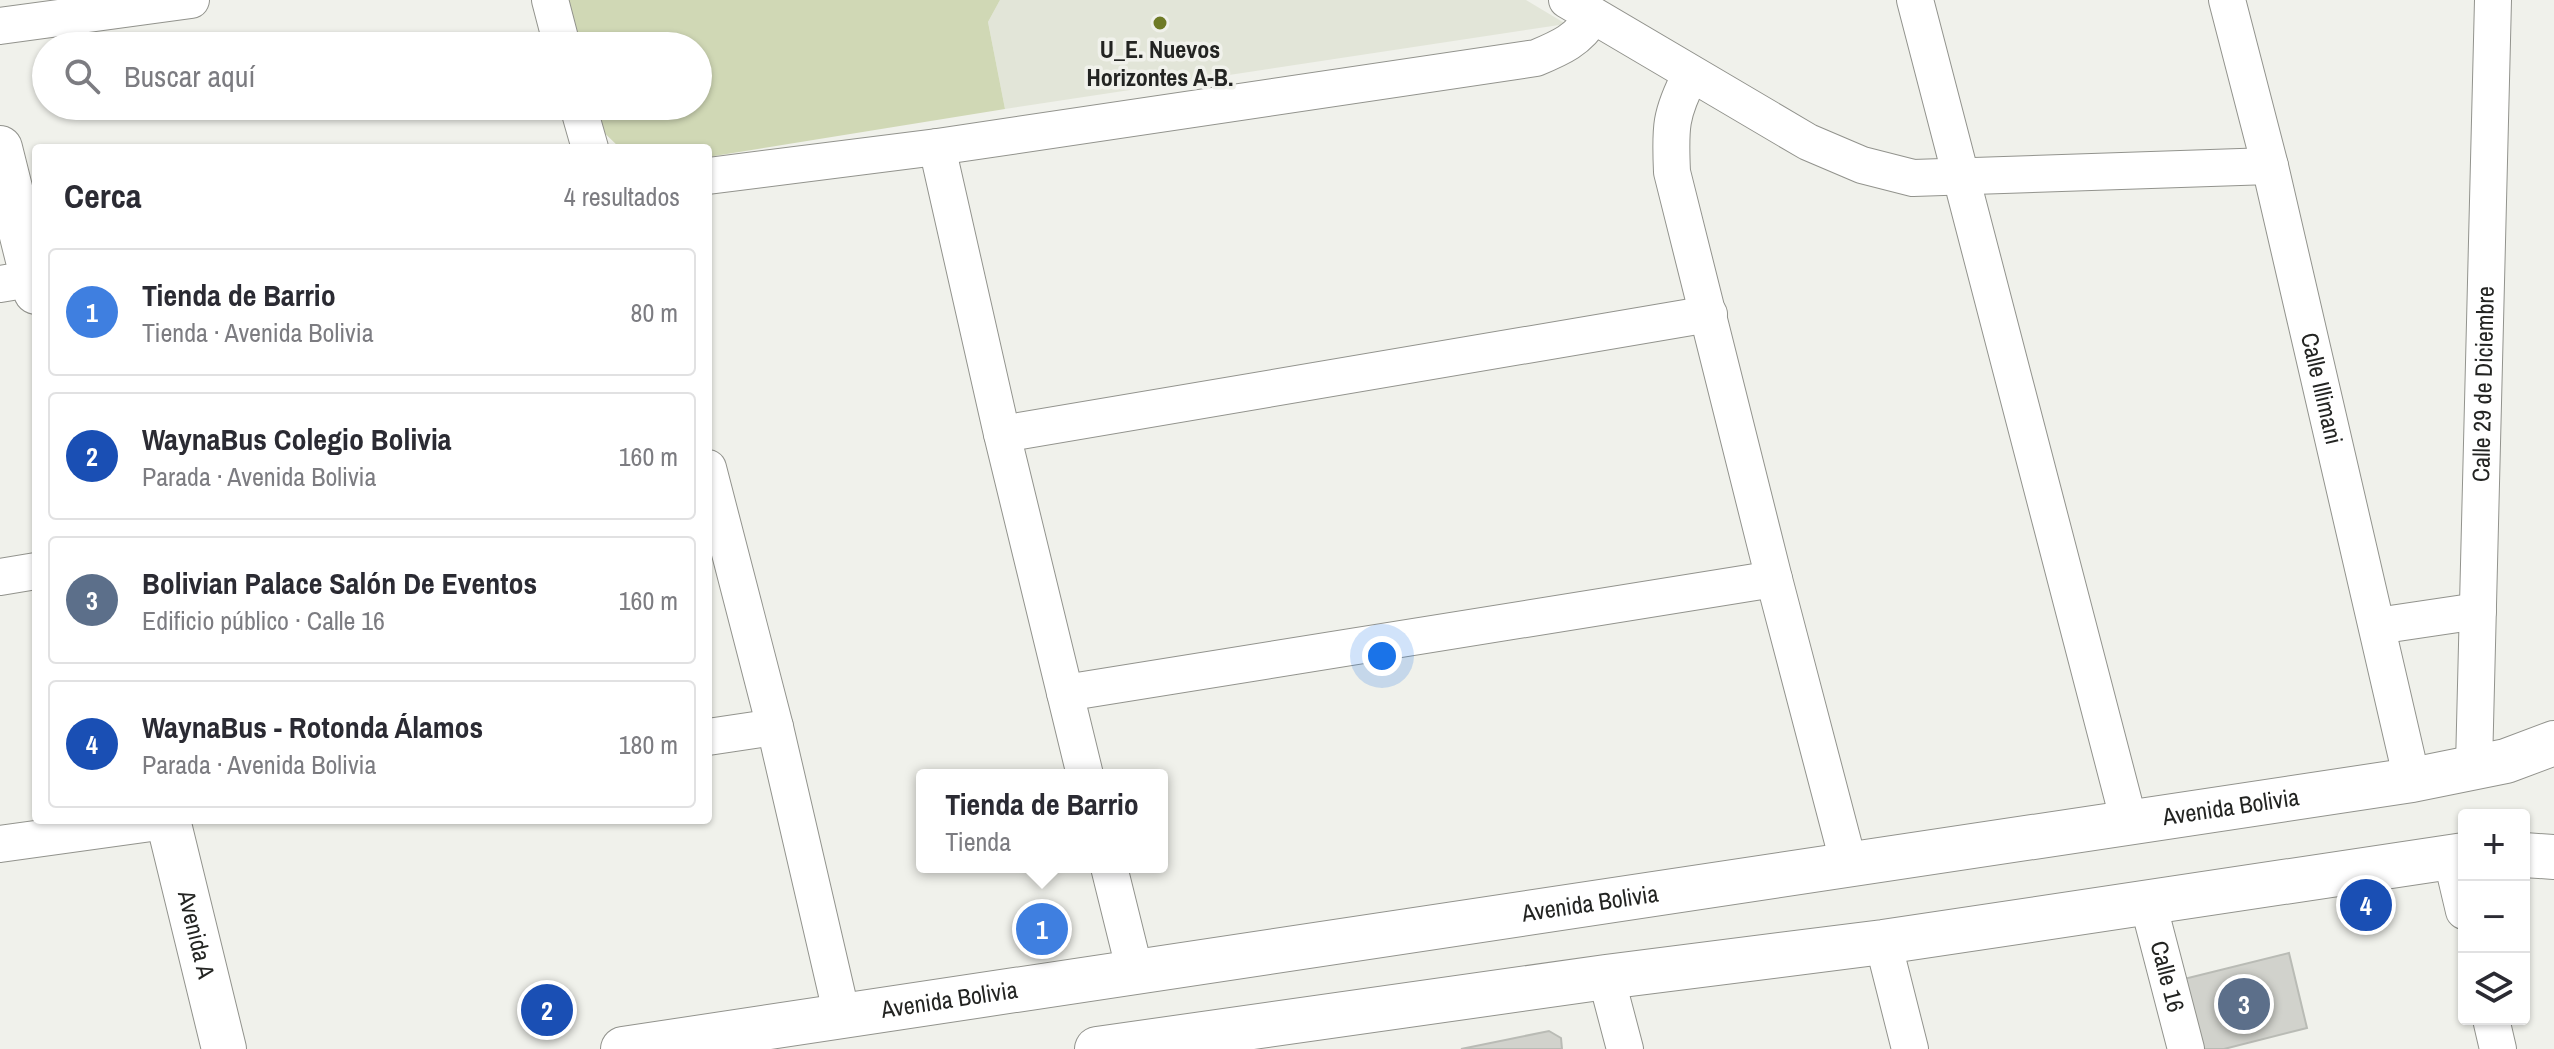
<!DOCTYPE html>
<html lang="es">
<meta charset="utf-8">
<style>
body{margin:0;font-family:"Archivo Narrow",sans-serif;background:#f2f2f3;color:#2b2b33}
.controls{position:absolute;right:24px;bottom:24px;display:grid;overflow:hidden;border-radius:8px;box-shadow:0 2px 6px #0004}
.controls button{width:72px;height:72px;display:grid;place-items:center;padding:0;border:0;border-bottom:2px solid #e1e1e2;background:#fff;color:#2b2b33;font:40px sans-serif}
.you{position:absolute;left:1382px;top:656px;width:28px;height:28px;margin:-20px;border:6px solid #fff;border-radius:50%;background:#1a73e8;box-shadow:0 0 0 12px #1a73e833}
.badge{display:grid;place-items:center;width:52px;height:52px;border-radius:50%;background:#6e7a26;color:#fff;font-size:26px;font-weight:700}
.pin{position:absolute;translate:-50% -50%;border:4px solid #fff;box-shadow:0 2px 8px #0006}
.popup{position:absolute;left:916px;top:769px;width:252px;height:104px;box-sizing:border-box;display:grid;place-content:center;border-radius:8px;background:#fff;filter:drop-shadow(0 2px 6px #0005);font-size:26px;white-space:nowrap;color:#7c7c81}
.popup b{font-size:30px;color:#2b2b33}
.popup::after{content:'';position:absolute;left:50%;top:100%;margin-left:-16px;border:16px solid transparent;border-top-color:#fff}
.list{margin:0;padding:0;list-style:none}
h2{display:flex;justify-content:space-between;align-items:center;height:104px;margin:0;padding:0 32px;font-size:34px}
h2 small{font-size:26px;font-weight:400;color:#7c7c81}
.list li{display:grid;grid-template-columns:52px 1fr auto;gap:24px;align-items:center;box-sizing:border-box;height:128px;margin:0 16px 16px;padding:0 16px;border:2px solid #e1e1e2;border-radius:8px}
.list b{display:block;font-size:30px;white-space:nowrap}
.list p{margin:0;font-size:26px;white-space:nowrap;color:#7c7c81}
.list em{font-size:26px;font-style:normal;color:#7c7c81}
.icon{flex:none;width:44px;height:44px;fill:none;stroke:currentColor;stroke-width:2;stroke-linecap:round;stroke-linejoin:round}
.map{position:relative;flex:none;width:2554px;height:1049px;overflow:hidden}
.search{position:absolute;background:#fff;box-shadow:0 2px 6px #0004;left:32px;top:32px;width:680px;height:88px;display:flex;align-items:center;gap:20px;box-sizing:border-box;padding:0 28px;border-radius:44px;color:#7c7c81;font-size:30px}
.panel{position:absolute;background:#fff;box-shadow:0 2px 6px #0004;left:32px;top:144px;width:680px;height:680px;border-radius:8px}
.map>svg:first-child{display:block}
.built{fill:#e2e5d8}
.green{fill:#d0d8b5}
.building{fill:#d1d2cc;stroke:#b9bbb5;stroke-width:2}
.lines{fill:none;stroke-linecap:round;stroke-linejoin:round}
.street-casing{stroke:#92938d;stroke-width:38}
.secondary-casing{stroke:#92938d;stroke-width:46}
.primary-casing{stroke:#92938d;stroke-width:46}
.street{stroke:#fff;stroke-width:36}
.secondary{stroke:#fff;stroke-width:44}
.primary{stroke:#fff;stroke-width:44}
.poi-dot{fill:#6e7a26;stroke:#f0f1eb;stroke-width:3}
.labels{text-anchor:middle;stroke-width:7;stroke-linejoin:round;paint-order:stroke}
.poi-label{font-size:24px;font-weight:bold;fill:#232422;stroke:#f0f1eb}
.street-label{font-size:24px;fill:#232422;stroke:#f0f1eb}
</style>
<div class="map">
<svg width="2554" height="1049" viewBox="0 0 2554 1049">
<rect width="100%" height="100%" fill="#f0f1eb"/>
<!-- built -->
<path class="built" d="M1000,0H1526L1566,24L1005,109L988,22Z"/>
<!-- green -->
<path class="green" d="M560,0H1000L988,22L1005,109L708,157V148H620L590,119L587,106H698V46H572Z"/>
<!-- building -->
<path class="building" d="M2289,953L2307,1028L2224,1049H2197L2180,980Z
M1549,1031L1561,1038L1562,1049H1461Z"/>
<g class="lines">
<!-- street casing -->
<g class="street-casing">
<g id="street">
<path d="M550,0L562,46"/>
<path d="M1567,0L1808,142L1862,165L1913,178L2270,166"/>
<path d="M1915,0L2129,822"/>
<path id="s1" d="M2227,0L2270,166L2412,780"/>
<path d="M0,26L191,0"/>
<path d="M1691,74C1670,114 1670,128 1672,172L1774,579L1849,865"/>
<path d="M578,106L590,148"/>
<path d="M937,147L1002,434L1085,775"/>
<path d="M708,176L937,147L1536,58C1560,48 1579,40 1593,16"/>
<path d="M0,284L36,278"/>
<path d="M1002,434L1709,314"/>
<path d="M708,468L775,727L842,1016"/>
<path d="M0,577L36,571"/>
<path d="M2377,626L2478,611"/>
<path d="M1065,693L1774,579"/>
<path d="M708,737L775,727"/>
<path id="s2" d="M2474,766L2493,0"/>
<path d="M0,844L173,820"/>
<path d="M2451,856L2464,911"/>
<path d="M1109,867L1135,972"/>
<path id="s3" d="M2148,903L2186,1049"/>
<path d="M1883,942L1910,1049"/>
<path d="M1606,977L1625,1049"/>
<path d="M2491,1019L2498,1049"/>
</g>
</g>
<!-- secondary casing -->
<g class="secondary-casing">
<g id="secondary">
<path d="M0,148L36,292"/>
<path id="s4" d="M168,820L224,1049"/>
</g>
</g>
<!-- primary casing -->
<g class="primary-casing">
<g id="primary">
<path d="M2524,855L2554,857"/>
<path id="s5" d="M623,1049L2412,780L2506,761L2554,743"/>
<path d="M1097,1049L1606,977L1883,942L2464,855"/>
</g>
</g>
<!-- street -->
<use href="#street" class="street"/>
<!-- secondary -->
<use href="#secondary" class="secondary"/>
<!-- primary -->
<use href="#primary" class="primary"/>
</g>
<!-- markers -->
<circle class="poi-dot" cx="1160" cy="23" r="8"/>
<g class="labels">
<!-- poi labels -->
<g class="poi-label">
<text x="1160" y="58">U_E. Nuevos<tspan x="1160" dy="28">Horizontes A-B.</tspan></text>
</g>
<!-- street labels -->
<g class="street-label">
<text dy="8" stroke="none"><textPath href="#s2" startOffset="382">Calle 29 de Diciembre</textPath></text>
<text dy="8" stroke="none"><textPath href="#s1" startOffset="400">Calle Illimani</textPath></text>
<text dy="8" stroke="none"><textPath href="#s5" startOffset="1626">Avenida Bolivia</textPath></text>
<text dy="8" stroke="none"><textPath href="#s5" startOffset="978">Avenida Bolivia</textPath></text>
<text dy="8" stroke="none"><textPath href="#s4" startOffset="118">Avenida A</textPath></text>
<text dy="8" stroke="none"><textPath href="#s3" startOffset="76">Calle 16</textPath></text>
<text dy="8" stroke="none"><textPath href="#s5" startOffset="330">Avenida Bolivia</textPath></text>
</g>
</g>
</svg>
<div class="controls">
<button>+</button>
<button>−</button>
<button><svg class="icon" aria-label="layers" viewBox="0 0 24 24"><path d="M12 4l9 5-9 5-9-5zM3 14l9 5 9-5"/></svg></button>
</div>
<div class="you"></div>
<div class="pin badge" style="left:1042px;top:929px;background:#3f7fe0">1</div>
<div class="popup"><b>Tienda de Barrio</b>Tienda</div>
<div class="pin badge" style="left:547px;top:1010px;background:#1a4fb4">2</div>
<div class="pin badge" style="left:2244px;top:1004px;background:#5c6f8a">3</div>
<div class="pin badge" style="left:2366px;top:905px;background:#1a4fb4">4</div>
<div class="search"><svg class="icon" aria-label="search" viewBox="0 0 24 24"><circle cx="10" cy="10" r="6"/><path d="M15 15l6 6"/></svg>Buscar aquí</div>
<section class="panel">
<h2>Cerca<small>4 resultados</small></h2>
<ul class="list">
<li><span class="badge" style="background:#3f7fe0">1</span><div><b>Tienda de Barrio</b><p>Tienda · Avenida Bolivia</p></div><em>80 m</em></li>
<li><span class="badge" style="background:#1a4fb4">2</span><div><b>WaynaBus Colegio Bolivia</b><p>Parada · Avenida Bolivia</p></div><em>160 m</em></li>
<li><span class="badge" style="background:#5c6f8a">3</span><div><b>Bolivian Palace Salón De Eventos</b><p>Edificio público · Calle 16</p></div><em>160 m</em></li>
<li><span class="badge" style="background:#1a4fb4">4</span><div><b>WaynaBus - Rotonda Álamos</b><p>Parada · Avenida Bolivia</p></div><em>180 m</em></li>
</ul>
</section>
</div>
